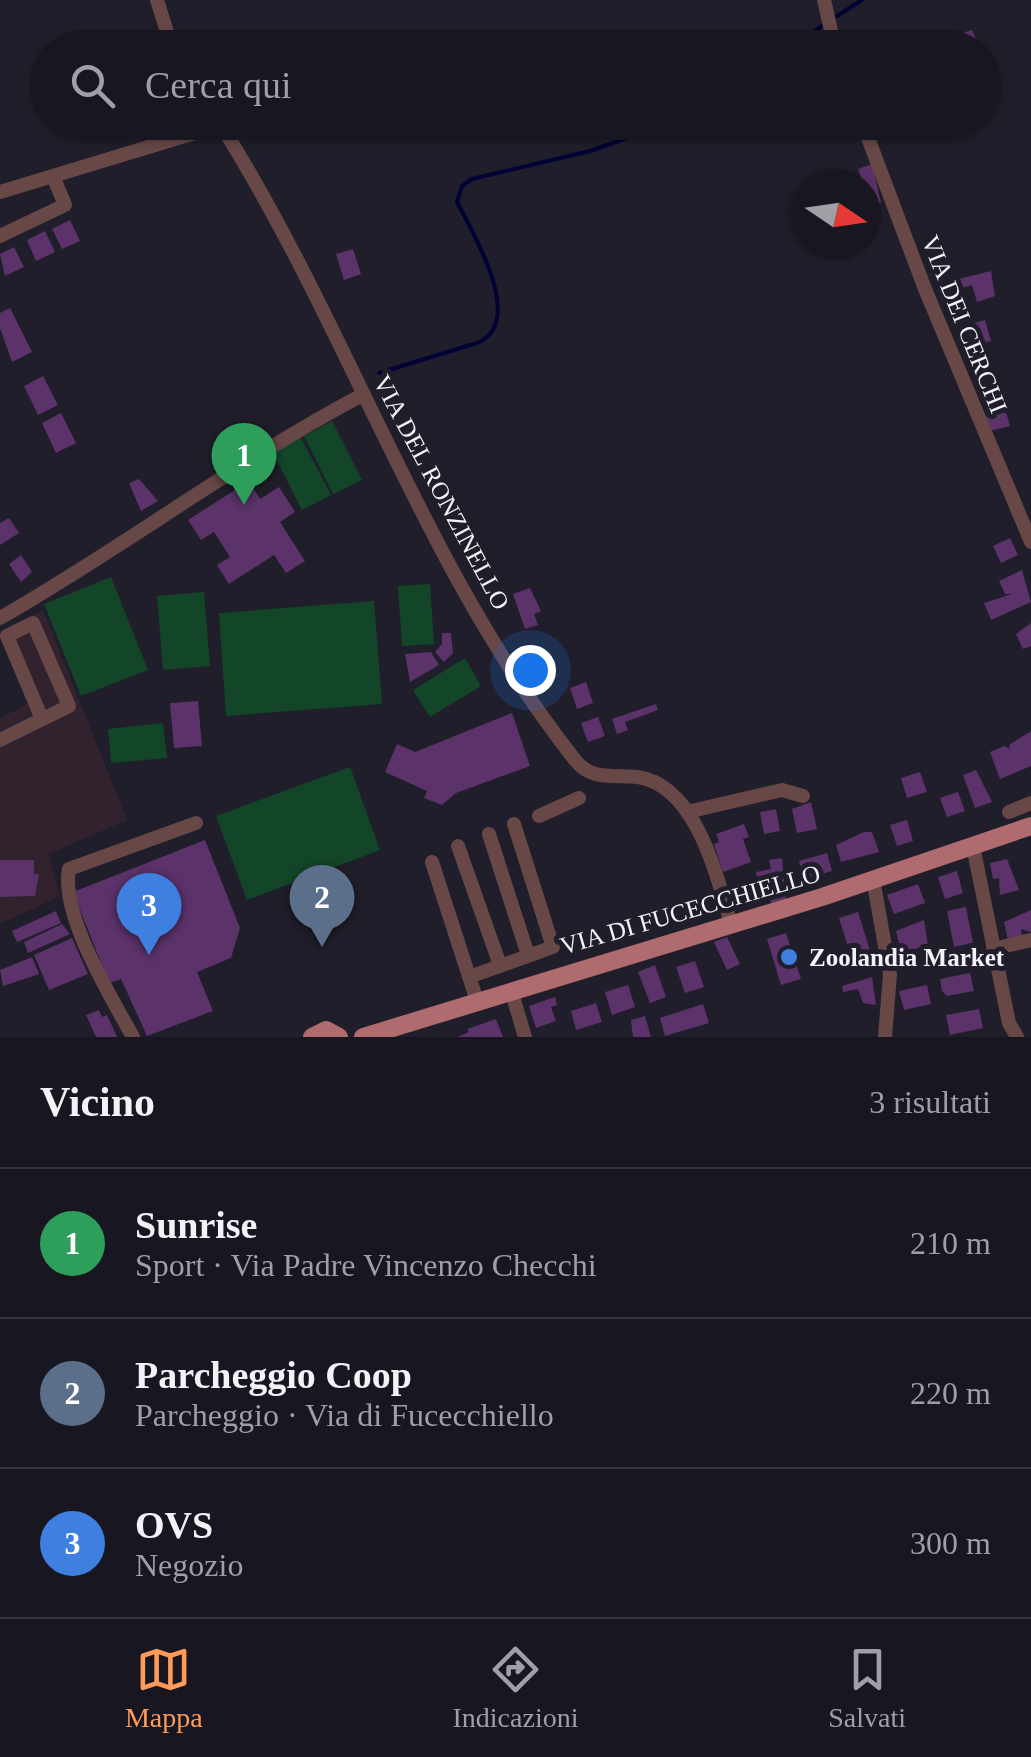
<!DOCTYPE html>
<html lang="it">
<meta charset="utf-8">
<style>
body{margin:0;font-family:Georgia,serif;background:#211f29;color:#f1f3f6}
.compass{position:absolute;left:791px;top:170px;width:90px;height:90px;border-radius:50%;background:#181620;box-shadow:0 2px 8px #0004;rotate:103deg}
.you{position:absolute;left:530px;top:670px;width:35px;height:35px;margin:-25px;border:8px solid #fff;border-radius:50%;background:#1a73e8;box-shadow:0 0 0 15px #1a73e833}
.badge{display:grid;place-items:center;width:65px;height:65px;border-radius:50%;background:#ff9b59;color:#fff;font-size:32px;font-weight:700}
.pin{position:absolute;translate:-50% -82px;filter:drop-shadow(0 2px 5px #0008)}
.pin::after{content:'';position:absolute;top:52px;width:35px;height:30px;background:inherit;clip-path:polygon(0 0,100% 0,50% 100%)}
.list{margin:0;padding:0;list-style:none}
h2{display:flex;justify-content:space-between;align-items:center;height:130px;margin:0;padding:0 40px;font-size:42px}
h2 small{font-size:32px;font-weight:400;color:#9f9fa5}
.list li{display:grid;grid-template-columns:65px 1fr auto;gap:30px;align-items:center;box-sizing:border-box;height:150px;padding:0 40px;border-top:2px solid #36353e}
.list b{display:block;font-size:38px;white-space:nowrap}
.list p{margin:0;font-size:32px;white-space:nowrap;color:#9f9fa5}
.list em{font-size:32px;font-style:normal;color:#9f9fa5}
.icon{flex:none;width:55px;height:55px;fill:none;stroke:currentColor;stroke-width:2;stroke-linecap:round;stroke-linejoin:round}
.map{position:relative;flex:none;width:1031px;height:1037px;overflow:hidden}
.search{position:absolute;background:#181620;box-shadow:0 2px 8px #0004;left:30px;right:30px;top:30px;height:110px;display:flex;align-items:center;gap:25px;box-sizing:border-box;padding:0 35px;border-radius:55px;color:#9f9fa5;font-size:38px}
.sheet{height:580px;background:#181620}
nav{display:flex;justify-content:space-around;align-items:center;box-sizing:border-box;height:140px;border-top:2px solid #36353e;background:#181620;font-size:28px;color:#9f9fa5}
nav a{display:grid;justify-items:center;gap:5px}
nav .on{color:#ff9b59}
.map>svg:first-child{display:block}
.education{fill:#31222d}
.green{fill:#134628}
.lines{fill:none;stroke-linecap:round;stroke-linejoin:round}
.stream{stroke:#000134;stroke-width:4}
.building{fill:#5c326a}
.minor{stroke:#684747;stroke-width:14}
.major{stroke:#af6b6d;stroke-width:18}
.shop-dot{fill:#3f7fe0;stroke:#201e2a;stroke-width:4}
.labels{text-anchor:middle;stroke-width:10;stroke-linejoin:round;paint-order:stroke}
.street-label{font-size:25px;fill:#f3f2fb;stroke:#201e2a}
.poi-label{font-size:25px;font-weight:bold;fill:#f3f2fb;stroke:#201e2a;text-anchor:start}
</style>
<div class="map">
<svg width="1031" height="1037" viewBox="0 0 1031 1037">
<rect width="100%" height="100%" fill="#201e2a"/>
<!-- education -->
<path class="education" d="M43,610L127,820L49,854L60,896L0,924V718L30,703L0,631Z"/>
<!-- green -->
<path class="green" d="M332,421L362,480L333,494L304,436Z
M300,436L331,495L302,510L272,451Z
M111,577L148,670L81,696L44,604Z
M430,584L434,644L402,646L398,586Z
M204,592L210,666L163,670L157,596Z
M374,601L382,704L226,716L219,613Z
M465,658L481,686L430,717L413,690Z
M163,723L167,758L111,763L108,729Z
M350,767L380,850L247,900L216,816Z"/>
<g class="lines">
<!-- stream -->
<path class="stream" d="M834,18L862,0
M772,48L808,36L826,23
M379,373L477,343C527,323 473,233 457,202L462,186L472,179L590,151L673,122"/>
</g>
<!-- building -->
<path class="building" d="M972,30L978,43L973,48H943L940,40Z
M872,164L881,203L872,207L858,169Z
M70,220L80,241L62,249L52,229Z
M45,231L55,252L36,261L27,240Z
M14,247L24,267L5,276L0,254Z
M353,249L361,274L344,280L336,254Z
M991,271L995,296L977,302L972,285L959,289L961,295L942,296L938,284Z
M10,308L32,352L12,362L0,328V313Z
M985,320L991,341L972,346L967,325Z
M43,376L58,405L38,415L24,386Z
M1006,412L1010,426L990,431L986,417Z
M61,413L76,443L56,453L42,423Z
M139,479L158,501L141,511L129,483Z
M249,481L260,499L279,487L295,512L280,522L305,561L286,573L274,555L229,584L217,565L230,557L214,532L201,540L188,520Z
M9,518L19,533L0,545V523Z
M1010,538L1018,555L1001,563L993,546Z
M21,555L32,572L21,582L9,564Z
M1022,570L1031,602L991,620L984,603L1012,594H1005L999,581Z
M530,588L541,611L534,614L538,625L525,629L513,594Z
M1031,623V646L1023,649L1016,634Z
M442,633H451L453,653L444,662L435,652L442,644Z
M431,652L439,665L410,682L405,654Z
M586,682L593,703L577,709L570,688Z
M198,701L202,746L174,748L170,703Z
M656,704L658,710L625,722L628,730L617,734L612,719Z
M512,713L530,766L456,793L442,805L424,798L427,791L385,772L397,744L415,752Z
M598,717L605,736L588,742L581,723Z
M1031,731V766L1000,779L990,752L1004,746L1010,749L1009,745Z
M976,770L992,802L975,808L963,775Z
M920,772L927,792L907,798L901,778Z
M958,792L965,811L947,817L940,798Z
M811,802L817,829L797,833L792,809Z
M776,809L780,831L764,834L760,812Z
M907,820L913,841L897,846L890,825Z
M744,824L749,837L743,839L751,862L723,872L714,844L719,842L716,834Z
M864,832H872L879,852L841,862L836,845Z
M205,840L240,928L231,958L197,972L213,1011L147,1036L121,979L109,983L73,892Z
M827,853L832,871L804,879L799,861Z
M782,858L786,902L771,904L768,882L758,884L756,872L771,869L769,860Z
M1007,859L1019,890L1000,895L999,878L993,879L990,863Z
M0,860H34V874H39L35,896L0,897Z
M957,871L963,893L945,899L938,877Z
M918,884L925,903L894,914L887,895Z
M966,907L973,943L954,947L947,911Z
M1031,910V932L1021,929L1022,936L1008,940L1004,922Z
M56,911L61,923L17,942L12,931Z
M858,912L872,957L853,963L839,918Z
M924,920L928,946L901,952L896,931Z
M62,924L70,934L28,953L24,942Z
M786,933L801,979L781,985L767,939Z
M727,937L740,964L727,970L714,942Z
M72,938L88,974L49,990L34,955Z
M32,957L39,974L3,986L0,970Z
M695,961L704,987L685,993L676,967Z
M655,965L666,997L650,1003L638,972Z
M970,973L974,991L947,996L942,991L940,979Z
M872,977L876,1005L863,1003L858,989L843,992L842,986Z
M628,985L635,1007L612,1015L605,992Z
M927,985L931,1004L904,1010L899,991Z
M555,997L557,1005L551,1007L556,1021L536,1028L529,1006Z
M596,1003L602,1022L576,1030L571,1011Z
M703,1004L709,1023L665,1036L660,1018Z
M979,1009L983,1028L950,1035L946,1015Z
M99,1010L102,1017L107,1015L117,1037H96L86,1015Z
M645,1016L651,1037H633L631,1020Z
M496,1019L503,1037H457L469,1032L467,1029Z"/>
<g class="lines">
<!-- minor -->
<path class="minor" d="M157,0L172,48
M824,0L835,48
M219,122C349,327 423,568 575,760C592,782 614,774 638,777C697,786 717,878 731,924
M862,122L925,289L1031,542
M0,192L221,125
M0,236L65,205L53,176
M0,618C124,547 237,461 364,394
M0,740L69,706L33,623L7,636L42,719
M687,812L782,790L803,796
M1009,812L1031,803
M539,816L579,798
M489,834L528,955
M458,846L500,965
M973,846L1009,1023L1017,1037
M432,862L477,1001
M873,879L890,974L885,1037
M993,949L1031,940
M469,977L553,947L514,824
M511,990L525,1037
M133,1037C111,997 60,914 69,869L196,823"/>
<!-- major -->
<path class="major" d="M312,1037L326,1030L339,1037
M363,1037L822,897L1031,826"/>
</g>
<!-- markers -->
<circle class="shop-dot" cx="789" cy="957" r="10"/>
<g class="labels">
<!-- street labels -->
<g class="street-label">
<text transform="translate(965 324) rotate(68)" y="9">VIA DEI CERCHI</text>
<text transform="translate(442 492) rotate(62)" y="9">VIA DEL RONZINELLO</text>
<text transform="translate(690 909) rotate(-16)" y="9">VIA DI FUCECCHIELLO</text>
</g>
<!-- poi labels -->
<g class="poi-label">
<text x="809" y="966">Zoolandia Market</text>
</g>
</g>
</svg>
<svg class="compass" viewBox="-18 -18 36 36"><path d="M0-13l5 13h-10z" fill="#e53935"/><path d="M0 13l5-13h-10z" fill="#9f9fa5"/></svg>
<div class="you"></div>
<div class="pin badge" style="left:244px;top:505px;background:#2e9e5b">1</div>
<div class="pin badge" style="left:322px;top:947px;background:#5c6f8a">2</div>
<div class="pin badge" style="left:149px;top:955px;background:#3f7fe0">3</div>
<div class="search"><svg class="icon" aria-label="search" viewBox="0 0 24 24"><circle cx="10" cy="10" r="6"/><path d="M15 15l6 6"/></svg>Cerca qui</div>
</div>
<section class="sheet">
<h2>Vicino<small>3 risultati</small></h2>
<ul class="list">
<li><span class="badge" style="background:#2e9e5b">1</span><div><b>Sunrise</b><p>Sport · Via Padre Vincenzo Checchi</p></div><em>210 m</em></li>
<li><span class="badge" style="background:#5c6f8a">2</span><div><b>Parcheggio Coop</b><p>Parcheggio · Via di Fucecchiello</p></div><em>220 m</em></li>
<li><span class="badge" style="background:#3f7fe0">3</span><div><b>OVS</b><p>Negozio</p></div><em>300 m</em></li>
</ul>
</section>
<nav>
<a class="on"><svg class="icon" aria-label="map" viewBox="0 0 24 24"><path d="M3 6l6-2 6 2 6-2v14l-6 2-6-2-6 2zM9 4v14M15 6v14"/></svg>Mappa</a>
<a><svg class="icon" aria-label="directions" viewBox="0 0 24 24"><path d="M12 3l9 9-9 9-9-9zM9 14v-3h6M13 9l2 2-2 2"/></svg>Indicazioni</a>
<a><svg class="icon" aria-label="saved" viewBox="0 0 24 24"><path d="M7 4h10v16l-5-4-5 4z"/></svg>Salvati</a>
</nav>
